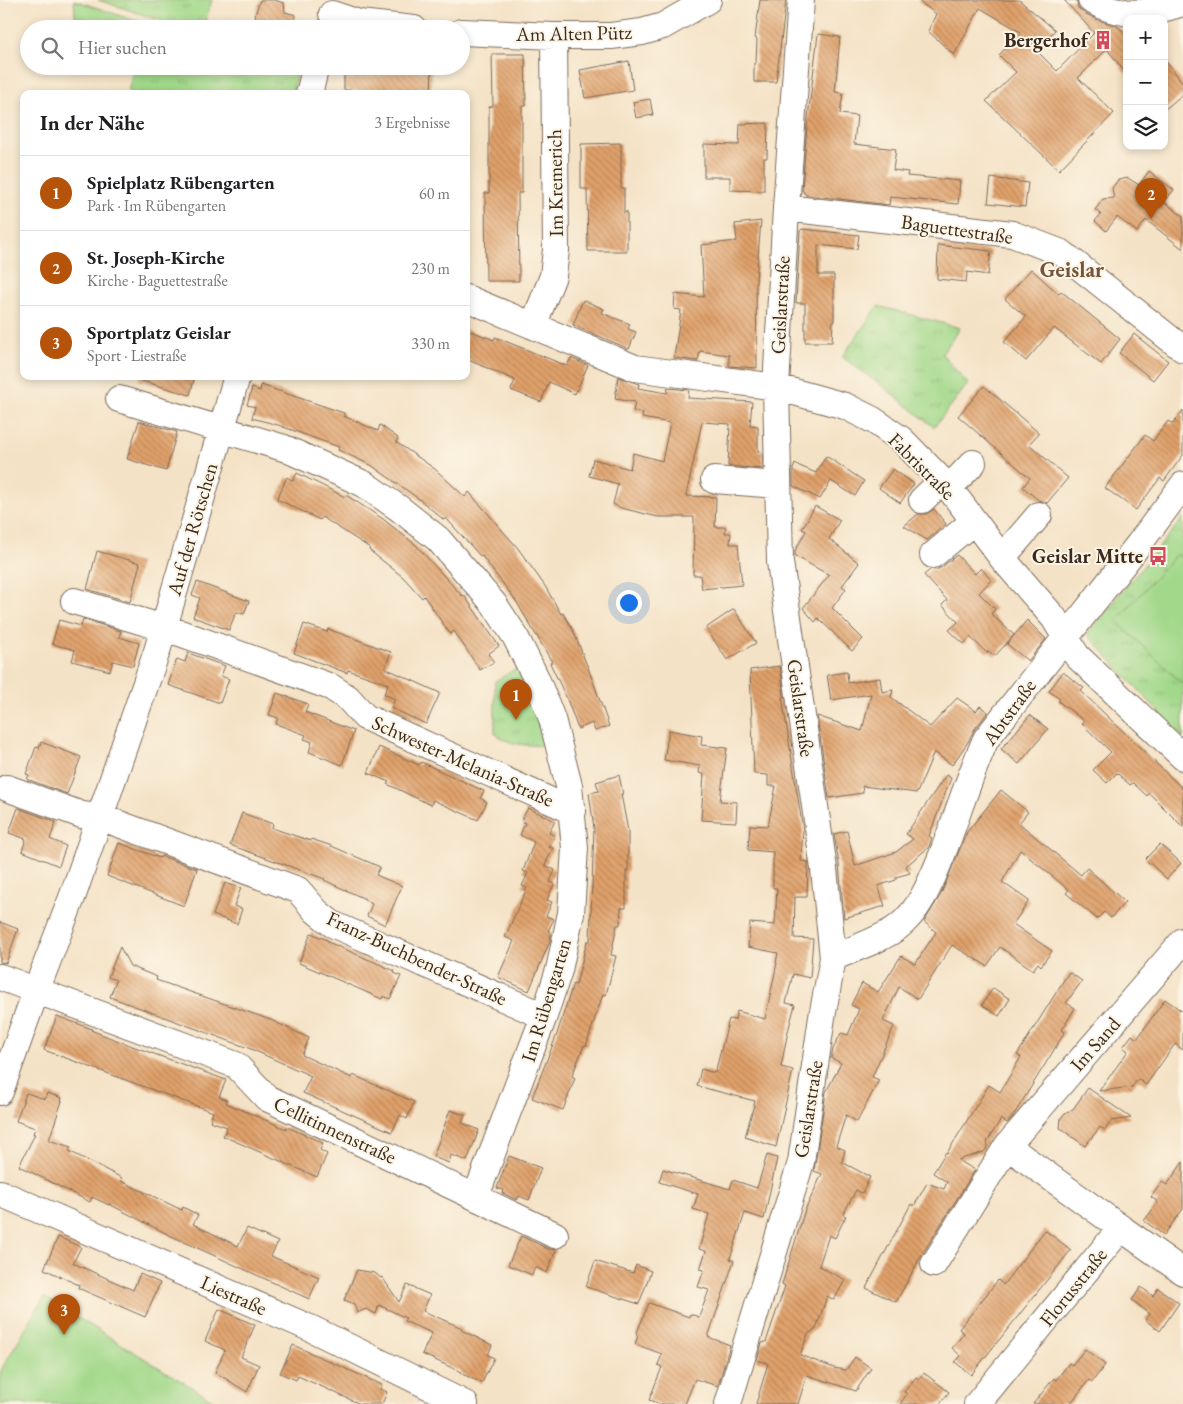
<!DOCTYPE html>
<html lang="de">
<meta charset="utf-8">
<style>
body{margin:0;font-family:"EB Garamond",serif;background:#f6f6f6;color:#202124}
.controls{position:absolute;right:15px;top:15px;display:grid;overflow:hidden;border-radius:10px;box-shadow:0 2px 8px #0003}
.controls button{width:45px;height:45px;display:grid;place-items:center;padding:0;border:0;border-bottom:1px solid #e0e0e0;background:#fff;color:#202124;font:25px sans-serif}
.you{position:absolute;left:628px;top:602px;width:18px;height:18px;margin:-12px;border:4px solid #fff;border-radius:50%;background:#1a73e8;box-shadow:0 0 0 8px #1a73e833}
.badge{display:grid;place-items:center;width:32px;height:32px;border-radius:50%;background:#b45309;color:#fff;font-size:16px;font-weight:700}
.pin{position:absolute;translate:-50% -41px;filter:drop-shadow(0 1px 2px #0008)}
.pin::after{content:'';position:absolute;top:26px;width:18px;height:15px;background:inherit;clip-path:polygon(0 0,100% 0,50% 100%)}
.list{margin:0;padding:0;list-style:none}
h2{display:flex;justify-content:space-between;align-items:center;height:65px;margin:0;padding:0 20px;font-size:21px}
h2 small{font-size:16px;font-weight:400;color:#757577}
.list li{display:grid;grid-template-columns:32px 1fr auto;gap:15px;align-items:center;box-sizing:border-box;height:75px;padding:0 20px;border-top:1px solid #e0e0e0}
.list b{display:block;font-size:19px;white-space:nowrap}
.list p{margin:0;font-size:16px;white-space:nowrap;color:#757577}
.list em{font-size:16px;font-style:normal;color:#757577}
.icon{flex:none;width:28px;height:28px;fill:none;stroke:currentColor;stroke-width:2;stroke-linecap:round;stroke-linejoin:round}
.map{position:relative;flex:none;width:1183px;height:1404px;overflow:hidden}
.search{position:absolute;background:#fff;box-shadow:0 2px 8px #0003;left:20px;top:20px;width:450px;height:55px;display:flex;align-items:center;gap:12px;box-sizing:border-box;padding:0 18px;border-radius:28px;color:#757577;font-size:19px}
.panel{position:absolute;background:#fff;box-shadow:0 2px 8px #0003;left:20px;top:90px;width:450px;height:290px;border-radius:10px}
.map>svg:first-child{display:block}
.grass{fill:url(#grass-tufts);stroke:#6e8154}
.pitch{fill:#a1d889;stroke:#6e8154}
.building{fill:url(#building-back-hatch)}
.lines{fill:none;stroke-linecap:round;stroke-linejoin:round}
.minor-casing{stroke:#7c6a59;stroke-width:28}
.minor{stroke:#fff;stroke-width:26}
.labels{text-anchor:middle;stroke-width:4;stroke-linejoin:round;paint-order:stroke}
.street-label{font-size:20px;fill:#3b2a1e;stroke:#fcf5e5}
.poi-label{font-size:20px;font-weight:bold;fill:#3b2a1e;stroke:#fcf5e5;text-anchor:end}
.quarter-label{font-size:22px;font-weight:bold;fill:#755439;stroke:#fcf5e5}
</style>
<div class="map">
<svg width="1183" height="1404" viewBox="0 0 1183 1404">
<defs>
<pattern id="grass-tufts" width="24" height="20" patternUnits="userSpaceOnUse" patternTransform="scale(1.25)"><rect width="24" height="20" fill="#a1d889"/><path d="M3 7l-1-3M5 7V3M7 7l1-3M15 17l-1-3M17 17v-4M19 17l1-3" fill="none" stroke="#8cba76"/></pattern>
<pattern id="building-back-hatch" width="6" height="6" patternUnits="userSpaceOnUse" patternTransform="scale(1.25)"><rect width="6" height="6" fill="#e0a16b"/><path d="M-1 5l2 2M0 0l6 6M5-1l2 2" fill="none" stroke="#b78357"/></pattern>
</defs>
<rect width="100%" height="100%" fill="#fcf5e5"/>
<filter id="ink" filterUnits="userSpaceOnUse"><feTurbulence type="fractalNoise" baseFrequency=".02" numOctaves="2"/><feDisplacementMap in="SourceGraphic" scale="10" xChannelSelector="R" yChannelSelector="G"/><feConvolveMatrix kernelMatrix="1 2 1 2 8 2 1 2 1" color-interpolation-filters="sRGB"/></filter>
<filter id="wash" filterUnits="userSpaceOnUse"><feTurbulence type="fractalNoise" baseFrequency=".0096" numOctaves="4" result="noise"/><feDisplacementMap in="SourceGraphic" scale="20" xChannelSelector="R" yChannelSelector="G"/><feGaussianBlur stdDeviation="1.12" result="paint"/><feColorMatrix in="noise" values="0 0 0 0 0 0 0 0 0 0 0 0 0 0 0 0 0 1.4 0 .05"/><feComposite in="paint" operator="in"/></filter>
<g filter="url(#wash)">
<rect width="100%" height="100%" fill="#f4e2c6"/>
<!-- grass -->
<path class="grass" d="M74,0L160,29H76Z
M98,0H212L203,29H187Z
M130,66H299L292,94H128L133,68Z
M878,306L960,328L942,354L968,384L934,427L885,388L842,357Z
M1183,518V738L1087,634Z
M518,668L534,706L546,746C526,745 510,746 495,733V681Z"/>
<!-- pitch -->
<path class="pitch" d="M1177,554L1183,558V684L1116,621Z
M44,1297L219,1404H0V1372Z"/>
<g id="blocks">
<!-- building -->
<path class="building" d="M260,0H274L284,3L285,12L296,15L292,29H254L257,21L255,15Z
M760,0H786L776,82H754V63H756L757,39L755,38Z
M917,0H1019L1055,30L1037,51L1057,71L1094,33L1064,0H1076L1078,8L1084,13L1098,20L1117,26L1127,34V75L1107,49L1078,78L1114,113L1059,170L986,101L1016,72L999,55L1021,32L980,8L954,55L928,31L936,14Z
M818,34L840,37L835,92L843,93L840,114L857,116L854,144L896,149L893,170L908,172L907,176L960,181L958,204L890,197L889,205L806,195L802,190L807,126Z
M492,54H525L526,106H522V193H518L519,281H486L485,193H489V107L493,106Z
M1164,59L1183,83V94L1164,110Z
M629,61L633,90L585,98L580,70Z
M344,66H432L431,93L344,90Z
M650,99L653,115L636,118L633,102Z
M768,123L767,158H764V191L730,190V177H704V144L739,145L740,124Z
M621,143V188H624V214L627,211V251H588L587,189H581V144Z
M1149,171L1174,190L1164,202L1183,216V249L1146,220L1137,232L1117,217L1106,231L1095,221L1101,214L1095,210L1103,199L1114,198L1112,188L1118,180L1128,178L1139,185Z
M991,178L1028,183L1025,207L988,203Z
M761,221L756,280L757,368L729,366V355L700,351L698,361L674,358L681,310L674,309L675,294L704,297L701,245L737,241L735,224Z
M802,229L859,235L857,249L818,245V275H834V321H833L832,342H805V303H796L800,231Z
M938,245L991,251L988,275L967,272L966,282L937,279Z
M1031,269L1059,294L1061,291L1120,339L1101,364L1054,328L1026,361L1004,342L1026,317L1005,299Z
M583,300L604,309L602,313L630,324L628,329L636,332L629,349L573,325Z
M466,329L494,340L495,337L567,366L571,358L588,365L575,394L549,382L541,402L511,390L515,380L466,359Z
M1134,334L1168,361L1153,380L1119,353Z
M140,376H195L190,395L139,380Z
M618,377L639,384L638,388L667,393L668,388L689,390L688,398L752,402L750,425L758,426V452H762L763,469L728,466L730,424L702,422L686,496L716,497L715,527H726L725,533H731L730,544H738L742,585L702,589L700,575H693L694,517H658L621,508L613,504L618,484L589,476L593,459L630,469L633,453L662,461L670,423L642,418L643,413L633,411L635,402L615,399Z
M261,385L344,413V416L378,431L380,425L398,438L396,442L435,469L465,497L469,492L517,547L545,586L561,614L563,613L573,630L590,673L609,726L595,731L592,723L578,729L567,699L550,663L552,662L516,601L482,556L481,557L446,518L444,520L419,499L371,465L338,450L339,447L278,425L252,418L255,407L247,405L252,388L260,391Z
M984,386L1039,433L1029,444L1068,478L1047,503L1038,500L1023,487L1030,478L958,416Z
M1183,410V455L1164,481L1160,478L1136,510L1105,488L1145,435L1153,441L1168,421L1173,424Z
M139,421L177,432L166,471L127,459Z
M826,456L864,481L855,496L831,481L820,499L793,486V469L795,464L816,473Z
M893,469L914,484L900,503L879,488Z
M297,473L345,497L346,495L383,519L416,545L462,596L464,595L499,646L488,654L494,662L480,670L454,631L450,634L424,596L422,598L403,577L369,550L370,548L322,517L320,520L277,499L287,477L293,481Z
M815,506L840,520L829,539L859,563L842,586L846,589L832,608L863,639L852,651L818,618L815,622L803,608L829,575L795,556V551L806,531L802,529Z
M934,509L946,524L927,540L904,526L918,514H926Z
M97,551L140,563L130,602L87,589Z
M957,555L975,574L981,568L991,580L979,593L995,609L991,614L1014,635L995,656L988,651L987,653L970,637L964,644L949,630L958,622L942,605L947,600L924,575L931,569L936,570L942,567Z
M197,582L249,601L244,614L236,612L229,630L193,617L200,598L192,595Z
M734,609L756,643L727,660L706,628Z
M83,619L121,631L119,637L139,643L133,666L113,661L110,671L72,661L75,650L52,644L59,620L81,626Z
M1027,620L1046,639L1028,661L1007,644Z
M304,624L327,632L328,629L391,652L385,668L440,693L426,724L391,708L395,699L384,694L388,684L348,670L347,673L294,653Z
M188,653L225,666L221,676L229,679L220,703L168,685L177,659L185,662Z
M780,666L784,697H782L803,830L801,861L808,862V864L807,897H795L794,938L813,939L810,978L793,974L786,1003L795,1005L788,1031L781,1067L793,1070L776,1147L745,1137L755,1101L697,1086L701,1069L715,1073L729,1019L735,1020L737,1011L765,1019L777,963H776L778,953L748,947L750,923L775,925L777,888H773V852L748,850L750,825L768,826L776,786H768V775L754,774L750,670Z
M847,672L848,683L880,678L882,692L893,690L891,697L930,727L957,698L976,711L980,706L988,712L974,730L968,742L952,765L934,752L917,793L862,786L863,793L829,798L817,716L862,731L871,694L831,700L827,675Z
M1063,672L1084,688L1081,691L1183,789V827L1149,793L1147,796L1133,783L1130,785L1117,773L1107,783L1093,770L1111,752L1082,724L1084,721L1058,701L1060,699L1049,691Z
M277,693L308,704L305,712L354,731L342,765L309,752L312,742L304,739L306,735L276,724L278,718L269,715Z
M1030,715L1048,729L1019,764L1001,749Z
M669,730L702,736L701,745L727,748L720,801L737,802L736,822L701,820L704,774L699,773L700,766L664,760Z
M41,742L81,757L67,794L27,779L29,775L26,774L36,747L39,748Z
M379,747L419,765L421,762L484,791L480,798L487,802L478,820L433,800L431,805L387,784L389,782L368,773Z
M619,775L623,794H621L628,831V871H626V908H621L620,925H617L611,955L616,956L606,995L603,994L586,1046L584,1045L572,1076L575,1078L563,1110L532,1098L557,1034L573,984L576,985L587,941H590L594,828L589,793L599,791L596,782Z
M946,775L951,778L929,836L932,838L929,847L906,866L910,873L896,877V880L878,886L885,906L844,918L839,864L834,834L847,831L855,866L896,852L913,839L906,834Z
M1001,790L1028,812L1019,823L1081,875L1087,868L1125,902L1111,918L1104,912L1097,919L1066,893L1069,890L1020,850L1002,882L1029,901L1013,924L1052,951L1041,966L1038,963L1033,970L1000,947L987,966L952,945L918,999L899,987L883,1021L894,1026L872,1077L879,1080L857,1122L846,1115L836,1146L845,1150L842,1162L870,1177L862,1193L856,1190L843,1215L846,1216L835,1238L829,1235L819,1266L845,1280L834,1300L827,1296L816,1329L808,1334L800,1355L834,1368L846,1370L855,1357L871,1368L856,1391L807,1375L798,1404H756L768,1363L757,1360L762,1343L766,1342L785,1286L782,1284L805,1210L822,1174L814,1171L826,1092L841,1063L831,1058L833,1049L841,1033L848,1035L859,1009L851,1005L862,983L878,992L901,956L915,964L936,932L924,922L941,894L967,832Z
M18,808L56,822L50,839L66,846L59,866L22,851L26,839L9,833Z
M528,808L555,821L549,833L555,836L549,847L553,848L545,865L555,870L550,882L554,884L547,900L552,902L546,916L554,919L548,931L551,933L550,941L529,991L498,977L514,941L505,937L527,888L522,886L528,873L523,871L534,842L520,835L525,823L521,821Z
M242,813L273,824L272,828L311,841V839L329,845L380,867L376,875L402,886L385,925L367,916L372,904L365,900V899L324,880L325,879L230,845Z
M119,843L160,858L161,856L197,869L184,906L107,876Z
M1160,844L1181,863L1167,879L1145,859Z
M225,883L241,888L234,906L242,909L237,924L213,915Z
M0,922L18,929L6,963L0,962Z
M311,933L329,941L328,942L395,971L394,973L401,976L390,999L383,996L382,999L299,963Z
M120,947L130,966L157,977L156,980L271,1020L309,1038L302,1055L352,1078L353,1075L414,1102L407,1119L400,1115L392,1132L303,1093L311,1076L251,1049L110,997L116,980L108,977Z
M1069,972L1082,981L1066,1003L1075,1008L1062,1030L1065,1032L1015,1113L1007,1123L1001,1119L987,1142L988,1146L984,1152L958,1160L975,1170L921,1256L896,1302L866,1288L911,1204L914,1206L927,1183L944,1189L947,1182L933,1173L946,1152L947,1153L989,1085L1000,1092L1021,1057L1017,1055Z
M993,988L1010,999L999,1016L982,1005Z
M1165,999L1183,1012V1050L1175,1044L1146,1085L1138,1079L1132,1087L1099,1091L1128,1051L1123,1047L1132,1035L1137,1039Z
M57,1016L92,1029L91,1030L121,1042L226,1080L219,1097L227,1100L226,1103L286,1129L287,1127L323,1143L320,1150L327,1154L317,1177L223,1136L227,1127L210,1121L213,1112L44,1050Z
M1088,1088L1131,1118L1111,1121L1105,1130L1100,1127L1085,1146L1060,1128L1061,1118L1065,1113L1073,1109Z
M26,1093L45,1099L47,1093L62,1098L61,1101H62L49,1140L71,1147L69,1151L122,1178L121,1181L182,1210L183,1207L198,1215L193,1224L238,1246L247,1228L278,1242L271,1256L319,1277L309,1299L167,1234L109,1204V1205L92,1197L90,1202L19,1166L35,1134H33L35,1128L16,1121Z
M450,1110L465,1115L462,1123L479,1130L467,1161L451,1155L449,1163L433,1157Z
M767,1155L777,1158L764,1219L745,1213L730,1259L734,1261L708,1337L730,1345L718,1386L695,1379L685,1404H660L649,1400L662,1367L658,1365L662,1354L635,1344L638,1336L636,1335L649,1303L689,1317L690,1314L699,1317L709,1290L698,1287L704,1270L700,1269L706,1251L699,1249L709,1214L693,1209L698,1194L659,1182L663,1169L730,1189L733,1180L757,1188Z
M509,1156L541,1168L529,1200L519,1196L517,1200L502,1193L503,1190L497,1188Z
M1183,1162V1209L1164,1235L1144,1221L1158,1202L1151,1197L1162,1182L1167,1185Z
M1045,1230L1071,1250L971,1375L955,1362L961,1356L952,1348L964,1333L959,1329L998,1280L1003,1285Z
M521,1236L549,1249L556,1250L547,1273L535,1267L532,1275L508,1265Z
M58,1237L81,1247L73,1263L133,1290L140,1274L160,1283L145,1317L78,1288L79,1285L44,1269Z
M595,1261L633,1273L636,1265L651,1271L639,1304L586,1287Z
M357,1270L375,1273L381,1278L382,1277L399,1302L407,1285L430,1295L423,1311L462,1328L461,1330L492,1345L488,1355L494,1358L482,1383L460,1373L461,1372L422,1354L432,1333L404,1321L406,1318L379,1305L376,1314L366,1309L357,1313L354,1304L344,1300Z
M1141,1287L1153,1296L1158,1288L1179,1303L1160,1331L1145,1320L1150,1314L1132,1300Z
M219,1309L255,1325L241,1357L259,1365L247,1392L215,1372L225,1350L205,1341Z
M293,1345L382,1385L380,1389L387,1392L382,1404H360L298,1376L296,1380L280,1373Z
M1085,1349L1105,1365L1092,1382L1089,1380L1070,1404H1033L1054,1378L1056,1380L1069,1363L1072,1365Z
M924,1373L949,1392L940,1404H900L907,1394L904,1392L916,1377L919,1379Z"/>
</g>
</g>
<g filter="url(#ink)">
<use href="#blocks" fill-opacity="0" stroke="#7c6a59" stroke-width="1"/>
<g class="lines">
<!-- minor casing -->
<g class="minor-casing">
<path id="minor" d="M1091,0C1123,19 1149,14 1183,3
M332,14L359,23L414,29
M461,32L554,36H611L642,32L663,26L708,0
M309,94L316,66
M786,208L1012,234L1062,253L1183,349
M466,298L635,368L776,387L845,406L873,420L902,440L949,488L1002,558L1054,618L1077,656L1183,757
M533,326L553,276L556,250L554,36
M119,399L284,448L364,484L400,509L438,539L494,604L515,636L536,678L552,719L569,786L575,848L571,913L559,970L544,1016L476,1196
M714,480L778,485
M949,488L973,463
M922,500L942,481
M933,555L974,521
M1002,558L1039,515
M74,601L180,633L331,687L348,698L365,717L573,811
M7,788L82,815L100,817L298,890L316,911L332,924L544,1016
M833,958C854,948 879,941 898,927C919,911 930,884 940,860C956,820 968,779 986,739L1139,544L1183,485
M0,977L236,1065L267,1098L555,1235
M0,1092L36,991L73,895L157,651L237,376
M0,1193L312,1329L465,1404
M1121,1228L1007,1146L1183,941
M934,1264L1007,1146
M728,1404L801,1162L822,1017L833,958L824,869L780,562L776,387L786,208L801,0
M977,1404L1121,1228L1183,1272"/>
</g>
<!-- minor -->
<use href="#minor" class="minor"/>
</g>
</g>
<!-- icons -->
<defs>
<g id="building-bare" transform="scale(1.5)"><path d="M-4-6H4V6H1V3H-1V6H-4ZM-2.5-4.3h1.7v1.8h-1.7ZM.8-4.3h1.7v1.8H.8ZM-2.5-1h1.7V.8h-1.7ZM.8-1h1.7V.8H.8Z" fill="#d1495b" stroke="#fcf5e5" stroke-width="2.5" paint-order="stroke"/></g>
<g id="bus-bare" transform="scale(1.5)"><path d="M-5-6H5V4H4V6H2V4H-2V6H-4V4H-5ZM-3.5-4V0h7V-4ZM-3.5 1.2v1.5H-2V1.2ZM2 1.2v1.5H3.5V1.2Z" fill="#d1495b" stroke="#fcf5e5" stroke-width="2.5" paint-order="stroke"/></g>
</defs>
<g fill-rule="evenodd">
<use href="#building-bare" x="1103" y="40"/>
<use href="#bus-bare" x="1158" y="556"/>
</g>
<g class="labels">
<!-- street labels -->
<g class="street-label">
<text transform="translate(574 33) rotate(-1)" y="7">Am Alten Pütz</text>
<text transform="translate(555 183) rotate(-91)" y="7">Im Kremerich</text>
<text transform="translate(957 229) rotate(8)" y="7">Baguettestraße</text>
<text transform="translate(780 305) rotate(-87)" y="7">Geislarstraße</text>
<text transform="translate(922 466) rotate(45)" y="7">Fabristraße</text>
<text transform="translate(192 529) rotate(-74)" y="7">Auf der Rötschen</text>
<text transform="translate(801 708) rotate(82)" y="7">Geislarstraße</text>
<text transform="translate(1009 712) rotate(-54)" y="7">Abtstraße</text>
<text transform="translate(463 761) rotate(24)" y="7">Schwester-Melania-Straße</text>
<text transform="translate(417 958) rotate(25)" y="7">Franz-Buchbender-Straße</text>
<text transform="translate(546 1000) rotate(-73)" y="7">Im Rübengarten</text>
<text transform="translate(1095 1044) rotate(-49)" y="7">Im Sand</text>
<text transform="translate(808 1109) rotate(-81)" y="7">Geislarstraße</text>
<text transform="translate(335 1130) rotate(25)" y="7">Cellitinnenstraße</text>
<text transform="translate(1073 1287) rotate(-51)" y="7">Florusstraße</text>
<text transform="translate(234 1295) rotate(24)" y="7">Liestraße</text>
</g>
<!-- poi labels -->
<g class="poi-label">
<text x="1088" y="47">Bergerhof</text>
<text x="1143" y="563">Geislar Mitte</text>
</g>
<!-- quarter labels -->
<g class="quarter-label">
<text x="1072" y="277">Geislar</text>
</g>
</g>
</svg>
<div class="controls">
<button>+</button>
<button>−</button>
<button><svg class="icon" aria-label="layers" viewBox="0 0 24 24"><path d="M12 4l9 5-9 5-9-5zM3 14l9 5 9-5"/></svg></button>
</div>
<div class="you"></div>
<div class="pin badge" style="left:516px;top:720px">1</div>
<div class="pin badge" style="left:1151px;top:219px">2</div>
<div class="pin badge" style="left:64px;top:1335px">3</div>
<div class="search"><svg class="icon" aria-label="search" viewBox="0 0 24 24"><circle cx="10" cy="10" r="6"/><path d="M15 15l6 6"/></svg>Hier suchen</div>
<section class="panel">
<h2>In der Nähe<small>3 Ergebnisse</small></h2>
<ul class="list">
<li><span class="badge">1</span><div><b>Spielplatz Rübengarten</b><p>Park · Im Rübengarten</p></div><em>60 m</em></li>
<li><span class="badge">2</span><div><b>St. Joseph-Kirche</b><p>Kirche · Baguettestraße</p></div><em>230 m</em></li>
<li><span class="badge">3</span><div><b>Sportplatz Geislar</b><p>Sport · Liestraße</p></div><em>330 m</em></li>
</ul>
</section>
</div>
